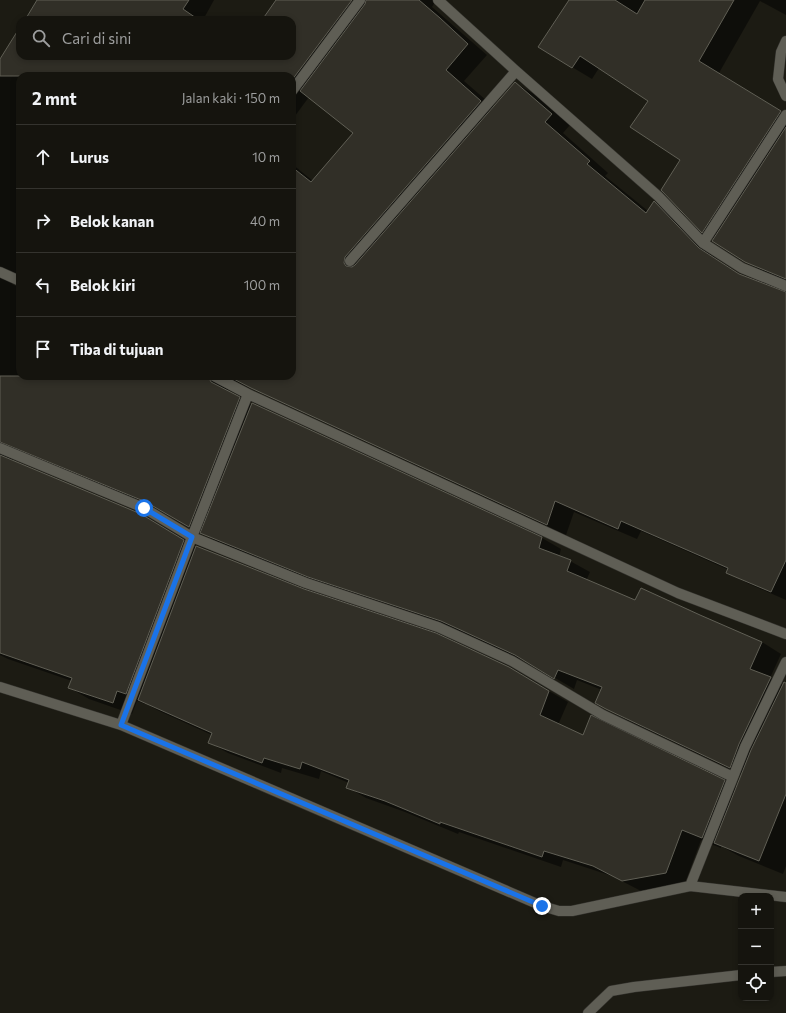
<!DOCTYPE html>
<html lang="id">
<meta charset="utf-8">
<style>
body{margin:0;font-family:Commissioner,sans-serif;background:#22211c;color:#f1f3f6}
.controls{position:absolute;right:12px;bottom:12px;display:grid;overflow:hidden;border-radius:8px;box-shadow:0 2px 6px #0003}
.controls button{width:36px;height:36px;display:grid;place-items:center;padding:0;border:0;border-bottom:1px solid #34332e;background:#15140e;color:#f1f3f6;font:20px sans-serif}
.stop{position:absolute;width:12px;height:12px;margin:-9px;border:3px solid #1a73e8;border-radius:50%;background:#fff}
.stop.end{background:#1a73e8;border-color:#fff;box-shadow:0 1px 4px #0008}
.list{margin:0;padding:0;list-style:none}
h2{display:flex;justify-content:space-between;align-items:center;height:52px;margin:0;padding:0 16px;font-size:17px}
h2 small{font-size:13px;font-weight:400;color:#9d9e9e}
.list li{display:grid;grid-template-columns:26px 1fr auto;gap:12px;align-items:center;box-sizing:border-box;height:64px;padding:0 16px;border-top:1px solid #34332e}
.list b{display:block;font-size:15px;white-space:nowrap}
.list em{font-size:13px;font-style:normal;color:#9d9e9e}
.icon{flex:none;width:22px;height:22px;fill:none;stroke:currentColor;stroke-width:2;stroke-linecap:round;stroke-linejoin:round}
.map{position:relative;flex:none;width:786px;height:1013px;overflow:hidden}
.search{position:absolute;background:#15140e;box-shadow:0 2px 6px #0003;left:16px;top:16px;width:280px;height:44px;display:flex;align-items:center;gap:10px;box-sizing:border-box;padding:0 14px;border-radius:12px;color:#9d9e9e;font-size:15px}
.panel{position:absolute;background:#15140e;box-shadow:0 2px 6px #0003;left:16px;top:72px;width:280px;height:308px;border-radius:12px}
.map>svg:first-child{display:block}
.shadow{fill:#0007;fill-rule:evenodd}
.building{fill:#312f27;stroke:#605f55}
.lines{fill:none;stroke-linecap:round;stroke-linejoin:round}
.minor-casing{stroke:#35342f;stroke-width:11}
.minor{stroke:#5f5e55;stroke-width:10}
.route{stroke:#1a73e8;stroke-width:5}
</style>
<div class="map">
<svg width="786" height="1013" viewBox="0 0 786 1013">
<rect width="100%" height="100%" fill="#1c1b13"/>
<!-- shadow -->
<path class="shadow" d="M39,0H214L203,20H26Z
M278,0H436L432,7L487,55L464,81L494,107L515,83L534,94L570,125L563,133L608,173L605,176L648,211L654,202L673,213L719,261L744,277L786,307V600L747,583L728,572L729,570L641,531L637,539L574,512L566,535L233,380L227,384L228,391L252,405L542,538L561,549L559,557L570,561L590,572L586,581L635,602L762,642L781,654L770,678L783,685L786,684V866L783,874L739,856L721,846V848L701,840L685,883L641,891L612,876L563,860L561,867L459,832L458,834L405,812L366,798L347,787L349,783L321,771L319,779L282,768L281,773L228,753L210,743L212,735L157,710L145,703V704L137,701L132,714L89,699L70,688L72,681L8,659L0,655V61L20,29V56H292V20H264ZM20,76H292V120L309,97L355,133L313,181L292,164V376H20V288L12,284L15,278L20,276ZM23,452L164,511L221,544L329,588L461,632L533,665L574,689L577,680L602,690L597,703L627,720L742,775L737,788L724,781L583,737L558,725L568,702L509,668L304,590L196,548L160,526L13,462V457Z
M570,0H786V15L760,1L719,73L786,115V281L765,273L746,261L715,239L703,232L681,160L649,101L599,68L592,79L572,67Z"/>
<!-- building -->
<path class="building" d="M37,0H189L183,9L199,20H25Z
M276,0H352L292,80V76H281L278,73L281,76H0V59L20,27V56H292V20H262Z
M366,0H419L440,18L468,44L446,70L481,101L345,257L344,263L346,266L352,267L355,265L515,82L552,114L545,122L590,161L587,164L646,213L654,201L699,248L739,274L786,292V560L771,592L726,573L728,568L621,521L618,529L555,501L547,525L251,388L228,376H292V167L311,182L353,133L300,91L365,4Z
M569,0H615L637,14L645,0H734L699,61L781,111L702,233L661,190L680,160L630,127L648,101L580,56L572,68L538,47Z
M786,127V279L745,262L712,241Z
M0,376H208L211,382L240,397L189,527L146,502L0,442Z
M252,403L542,537L539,548L571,560L567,571L635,600L641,588L700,615L762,642L750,669L771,677L739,744L730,768L606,709L595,703L602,687L558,670L554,679L515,655L441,621L308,577L200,533Z
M0,455L141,514L184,540L126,694L117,691L113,703L68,688L72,678L0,653Z
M196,546L304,589L436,633L509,667L549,691L540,715L583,735L591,715L725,780L702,838L682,830L666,873L622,881L593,866L544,851L542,857L440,822V824L385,801L346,788L349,780L302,762L300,769L264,758L262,763L208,743L212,733L138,700Z
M784,682L786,683V794L759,861L714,843L751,750Z"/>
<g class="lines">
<!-- minor casing -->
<g class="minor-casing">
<path id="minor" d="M438,0L516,71L658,196L703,243L742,268L786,286
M786,41L781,52L778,79L786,96
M292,91L360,0
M703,243L786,115
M350,261L516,71
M0,272L20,281
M214,376L248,394L678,593L786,634
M0,448L144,508L192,537L306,583L438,627L512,661L603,715L733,777
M0,687L121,725L542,906L559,911H572L690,886L786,897
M121,725L192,537L248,394
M690,886L745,747L786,662
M771,972L786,971
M588,1013L611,991L634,987L741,975"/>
</g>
<!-- minor -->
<use href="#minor" class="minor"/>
</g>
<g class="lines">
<!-- route -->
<path class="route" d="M144,508L192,537L121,725L542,906"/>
</g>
</svg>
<div class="controls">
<button>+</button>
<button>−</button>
<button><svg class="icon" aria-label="locate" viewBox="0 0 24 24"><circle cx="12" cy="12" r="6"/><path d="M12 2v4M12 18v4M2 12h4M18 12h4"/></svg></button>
</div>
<div class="stop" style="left:144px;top:508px"></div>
<div class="stop end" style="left:542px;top:906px"></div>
<div class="search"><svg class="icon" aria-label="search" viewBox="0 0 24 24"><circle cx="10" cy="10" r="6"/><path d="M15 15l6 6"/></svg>Cari di sini</div>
<section class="panel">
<h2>2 mnt<small>Jalan kaki · 150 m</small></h2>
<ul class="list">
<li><svg class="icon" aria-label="ahead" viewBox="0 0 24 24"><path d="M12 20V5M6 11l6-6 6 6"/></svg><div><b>Lurus</b></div><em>10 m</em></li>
<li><svg class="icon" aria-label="right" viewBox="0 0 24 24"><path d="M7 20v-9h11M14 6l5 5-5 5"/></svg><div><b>Belok kanan</b></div><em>40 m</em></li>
<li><svg class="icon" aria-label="left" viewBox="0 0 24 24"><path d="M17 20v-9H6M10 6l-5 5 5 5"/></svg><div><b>Belok kiri</b></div><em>100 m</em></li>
<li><svg class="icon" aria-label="arrive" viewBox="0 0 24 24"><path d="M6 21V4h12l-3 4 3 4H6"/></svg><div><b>Tiba di tujuan</b></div></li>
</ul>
</section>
</div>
